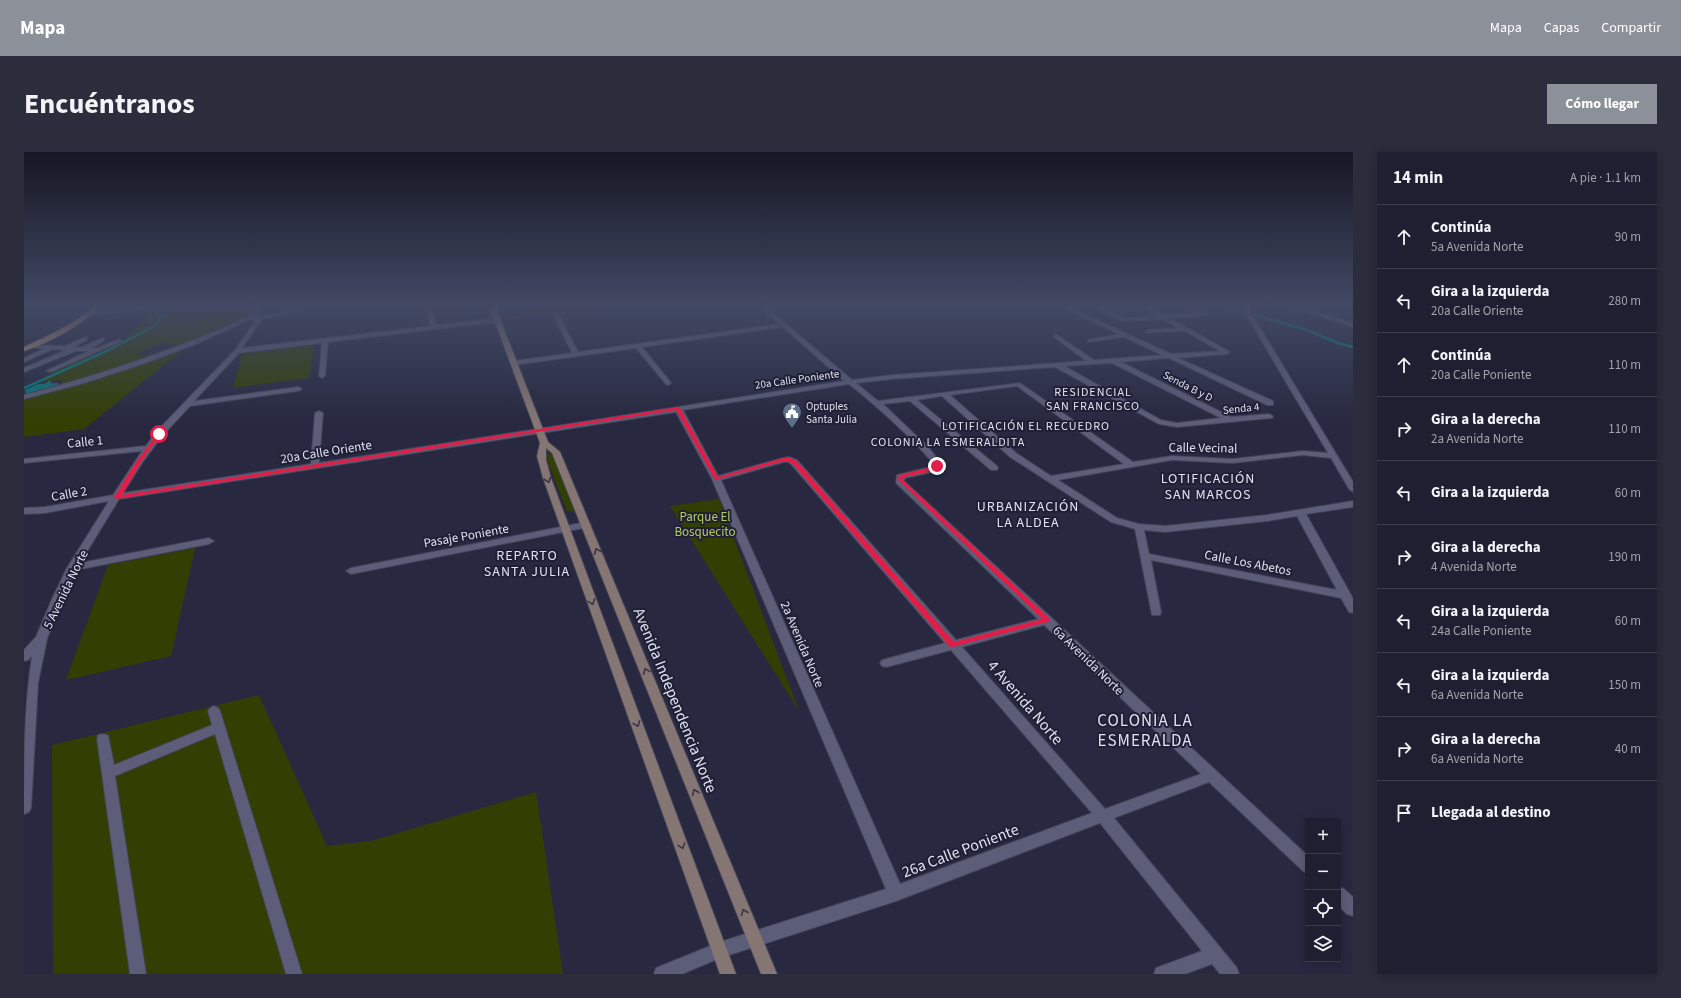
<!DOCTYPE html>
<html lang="es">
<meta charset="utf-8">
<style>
body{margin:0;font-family:"Source Sans 3",sans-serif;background:#2b2c3c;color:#f1f3f6}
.controls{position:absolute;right:12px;bottom:12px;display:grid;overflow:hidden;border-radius:0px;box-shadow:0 2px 10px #0003}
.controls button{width:36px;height:36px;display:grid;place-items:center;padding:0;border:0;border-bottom:1px solid #3c3d4c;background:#1e1f30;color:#f1f3f6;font:20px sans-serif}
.stop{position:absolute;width:12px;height:12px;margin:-9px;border:3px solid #e11d48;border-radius:50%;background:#fff}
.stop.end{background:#e11d48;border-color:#fff;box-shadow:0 1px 4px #0008}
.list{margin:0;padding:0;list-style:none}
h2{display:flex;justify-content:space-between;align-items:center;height:52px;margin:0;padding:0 16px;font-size:17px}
h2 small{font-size:13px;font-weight:400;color:#a1a2ab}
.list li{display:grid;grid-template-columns:26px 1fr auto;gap:12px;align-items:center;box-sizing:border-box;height:64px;padding:0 16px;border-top:1px solid #3c3d4c}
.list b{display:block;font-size:15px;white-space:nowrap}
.list p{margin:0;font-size:13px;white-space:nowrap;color:#a1a2ab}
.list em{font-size:13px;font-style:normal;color:#a1a2ab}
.icon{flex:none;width:22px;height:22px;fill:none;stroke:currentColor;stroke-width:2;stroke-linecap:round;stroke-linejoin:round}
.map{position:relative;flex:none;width:1329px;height:822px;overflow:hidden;border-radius:0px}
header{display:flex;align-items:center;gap:24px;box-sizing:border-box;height:56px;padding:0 20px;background:#8c9099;color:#fff}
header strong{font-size:19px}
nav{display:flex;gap:22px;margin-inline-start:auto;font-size:14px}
.intro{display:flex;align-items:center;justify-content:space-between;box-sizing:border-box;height:96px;padding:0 24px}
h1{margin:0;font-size:28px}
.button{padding:10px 18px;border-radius:0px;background:#8c9099;color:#fff;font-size:14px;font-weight:700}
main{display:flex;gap:24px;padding:0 24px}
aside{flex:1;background:#1e1f30;border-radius:0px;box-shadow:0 2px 10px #0003}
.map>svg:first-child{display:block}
.education{fill:#412e29}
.medical{fill:#412d2a}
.green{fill:#323f03}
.water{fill:#08797a}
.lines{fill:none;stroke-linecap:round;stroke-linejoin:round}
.stream{stroke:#08797a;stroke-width:2.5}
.street-casing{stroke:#434357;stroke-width:2}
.secondary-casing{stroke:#434357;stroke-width:2}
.primary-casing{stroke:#434357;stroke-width:2}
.street{fill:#5c5d78;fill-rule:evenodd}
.secondary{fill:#857674;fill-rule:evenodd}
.primary{fill:#ae8e70;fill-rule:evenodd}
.oneway{stroke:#383546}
.route{fill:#e11d48}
.labels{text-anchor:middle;stroke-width:4;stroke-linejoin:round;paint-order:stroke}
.far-street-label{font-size:11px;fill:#e0e1f1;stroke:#1f1f36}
.far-poi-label{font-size:11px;fill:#e0e1f1;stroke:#1f1f36;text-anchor:start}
.far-neighbourhood-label{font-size:12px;letter-spacing:1px;fill:#e0e1f1;stroke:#1f1f36}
.street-label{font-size:13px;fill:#e0e1f1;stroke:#1f1f36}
.park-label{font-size:13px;fill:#b1cd61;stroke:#1f1f36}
.neighbourhood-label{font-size:14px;letter-spacing:1px;fill:#e0e1f1;stroke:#1f1f36}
.near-street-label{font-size:16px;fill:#e0e1f1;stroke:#1f1f36}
.near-neighbourhood-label{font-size:17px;letter-spacing:1px;fill:#e0e1f1;stroke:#1f1f36}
</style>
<header>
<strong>Mapa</strong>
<nav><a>Mapa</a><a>Capas</a><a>Compartir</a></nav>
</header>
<div class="intro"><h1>Encuéntranos</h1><a class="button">Cómo llegar</a></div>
<main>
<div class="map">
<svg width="1329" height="822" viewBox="0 0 1329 822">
<rect width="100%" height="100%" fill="#282940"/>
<!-- education -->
<path class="education" d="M485,154H598L485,167L482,160Z"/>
<!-- medical -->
<path class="medical" d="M395,154H456L397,161Z"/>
<!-- green -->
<path class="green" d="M130,154H198L197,155L234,154L229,160L201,176L155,194L138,191L112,202L124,205L38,235L37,228L16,230L39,219L20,223L100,187L127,161L129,158H127Z
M290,193L285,226L209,236L218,202Z
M157,199L60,277L0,285V247L74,227Z
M524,301L529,302L551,358L550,360L543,359L521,303Z
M695,347L775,559L646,354Z
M171,396L147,504L42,528L84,413Z
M235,543L303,694L347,689L512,640L539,822H29L28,593Z"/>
<!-- water -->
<path class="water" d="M34,231V235L2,242L1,238L14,232Z"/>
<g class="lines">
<!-- stream -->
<path class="stream" d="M1197,154L1280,177L1314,191L1329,195
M21,233L26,230
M0,236L85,198L130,174L147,154"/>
<!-- street casing -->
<g class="street-casing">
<path id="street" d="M124,154L132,155L129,157L65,163L62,161L65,159Z
M234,154H240L230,165L256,161L274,154H281L259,163L238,167L218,196L406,174L404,160L407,158L410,160L412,173L473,166L476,168L473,170L304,190L301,224L298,226L295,224L298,191L215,201L170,249L274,235L278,237L274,239L166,254L138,284L118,311L99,341L287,312L291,261L295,259L299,261L295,311L820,229L759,175L618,195L647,231L644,233L642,232L612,196L490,213L487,211L490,209L548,201L529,163L532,161L535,163L554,200L755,172L735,154H741L828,228L868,223L1062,209L1030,185L1029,184L1032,182L1070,208L1138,203L1100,185L1064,190V188L1094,182L1036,154H1043L1147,202L1196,199L1160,179L1122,181L1121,180L1124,178L1154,176L1138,167L1097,169L1067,154L1077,155L1128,154L1126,155L1140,163L1174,161L1162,154H1169L1184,162L1181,164L1146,166L1206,200L1203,202L1154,206L1249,249V253H1243L1145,206L1097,210L1207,265L1245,262L1249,264L1248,266L1153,275L1135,272L1031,215L868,227L832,231L854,249L996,231L1109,310L1148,304L1209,307L1279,299L1304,301L1217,154H1223L1329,330V340L1325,337L1307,306L1279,303L1209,311L1148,308L1034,328L1093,366L1115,372L1141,374L1243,363L1329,349V355L1282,362L1327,443L1329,447V461L1325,460L1317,446L1127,408L1137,460L1136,463H1128L1111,377L1087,370L986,305L918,244L893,248L973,314L974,316L973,318H967L886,249L859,252L904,295L917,311V314L913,319L881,326L880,329L1284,704V721L1279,719L1185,630L1090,666L1213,816L1215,822H1196L1188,812L1161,822H1130L1132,816L1178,799L1076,671L872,749L696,806L658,822H630L632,816L696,790L862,737L688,327L652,260L95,347L56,411L185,386L190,389L185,392L52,418L38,447L23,487L14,531L7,656L5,660L0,662C0,609 0,556 8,504L4,508L0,509V498L12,485L28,447L43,416L85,349L21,361L0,362V356L21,355L89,343L118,299L0,311V307L122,294L132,280L211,198L231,169L227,167L172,192L116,213L60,231L0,247V243C76,223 150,198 222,166L230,160ZM1119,156L1133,164L1100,166L1084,158ZM1088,211L1197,266L1153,271L1137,268L1040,214ZM825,232C855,256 884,282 909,311L907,315L873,323L872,330L873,332L1014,467L932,488L773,308L765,305L759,306L694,324L659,258ZM993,234L1100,312L1027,324L992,301L926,243ZM760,310H764L767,312L921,491L858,508L856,511L858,514L862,515L927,498L1068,661L876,732L697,328ZM1273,364L1313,438L1125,402L1120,378L1141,380L1243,369ZM1020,473L1177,622L1081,657L938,495Z
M1265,154H1273L1329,171V175Z
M61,185L63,186V188L50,195H58L78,186L80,187V189L67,196H73L95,187L98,189L27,220L22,219L65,199H52L0,220V216L42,198L29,197L0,210V206L20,197L6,195V193L41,194Z
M562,370L565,371L567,373L565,375L327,422L322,419L327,416Z
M190,554L194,556L196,559L278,822H262L191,582L91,624L122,822H106L73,587L74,583L79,582L84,583L90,613L188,573L184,559L186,556Z
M1314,734L1320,737L1329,745V764L1323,762L1314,753Z"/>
</g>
<!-- secondary casing -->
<g class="secondary-casing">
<path id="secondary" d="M465,154H471L524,290L536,300L753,822H737L528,301L522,296V308L527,326L712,822H696L519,326L513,304L516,291Z"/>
</g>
<!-- primary casing -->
<g class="primary-casing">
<path id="primary" d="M70,154H76C59,173 25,191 0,199V195C25,183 50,173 70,154Z"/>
</g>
<!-- street -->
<use href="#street" class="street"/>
<!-- secondary -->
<use href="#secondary" class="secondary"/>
<!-- primary -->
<use href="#primary" class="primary"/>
</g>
<!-- one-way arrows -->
<defs><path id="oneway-chevron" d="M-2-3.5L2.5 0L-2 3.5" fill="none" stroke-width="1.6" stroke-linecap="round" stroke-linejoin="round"/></defs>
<g class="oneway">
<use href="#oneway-chevron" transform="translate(524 328) rotate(71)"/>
<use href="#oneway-chevron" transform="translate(573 399) rotate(-112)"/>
<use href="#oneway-chevron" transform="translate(568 450) rotate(70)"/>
<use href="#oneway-chevron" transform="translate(622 519) rotate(-112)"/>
<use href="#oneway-chevron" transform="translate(613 572) rotate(70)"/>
<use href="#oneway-chevron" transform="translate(671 640) rotate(-112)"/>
<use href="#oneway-chevron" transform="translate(658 694) rotate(70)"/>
<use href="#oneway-chevron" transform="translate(720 760) rotate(-112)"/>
</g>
<!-- sky -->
<linearGradient id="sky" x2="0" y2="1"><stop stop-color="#161723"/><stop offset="0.57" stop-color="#424964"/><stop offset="1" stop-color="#424964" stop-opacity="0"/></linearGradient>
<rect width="1329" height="269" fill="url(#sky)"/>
<!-- route -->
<path class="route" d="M654,255L656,256L694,325L759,306H765L772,308L930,490L1018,467L873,327L876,323L915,313V315L909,319L880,325L878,327L1027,468L1023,470L928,495H926L768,311L760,309L691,328L652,258L93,347L90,345L112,310L135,280L137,282L117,310L98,343Z"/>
<!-- icons -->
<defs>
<g id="civic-pin" transform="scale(1)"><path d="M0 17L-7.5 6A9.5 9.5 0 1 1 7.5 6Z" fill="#5c6f8a" stroke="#1f1f36"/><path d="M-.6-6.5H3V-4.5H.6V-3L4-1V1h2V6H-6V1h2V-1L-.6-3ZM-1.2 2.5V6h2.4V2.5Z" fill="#fff"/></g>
</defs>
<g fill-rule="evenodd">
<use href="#civic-pin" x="768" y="260"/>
</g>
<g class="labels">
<!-- far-street labels -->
<g class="far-street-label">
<text transform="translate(773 227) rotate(-8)" y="4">20a Calle Poniente</text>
<text transform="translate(1164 234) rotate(27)" y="4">Senda B y D</text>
<text transform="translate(1217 256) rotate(-6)" y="4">Senda 4</text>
</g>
<!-- far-poi labels -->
<g class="far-poi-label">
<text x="782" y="258">Optuples<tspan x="782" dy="13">Santa Julia</tspan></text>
</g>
<!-- far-neighbourhood labels -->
<g class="far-neighbourhood-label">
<text x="1069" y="244">RESIDENCIAL<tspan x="1069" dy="14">SAN FRANCISCO</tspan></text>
<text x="1002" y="278">LOTIFICACIÓN EL RECUEDRO</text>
<text x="924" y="294">COLONIA LA ESMERALDITA</text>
</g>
<!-- street labels -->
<g class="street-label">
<text transform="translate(61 289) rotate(-6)" y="5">Calle 1</text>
<text transform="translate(1179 295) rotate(1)" y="5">Calle Vecinal</text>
<text transform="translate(302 299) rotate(-9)" y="5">20a Calle Oriente</text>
<text transform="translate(45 341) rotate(-10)" y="5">Calle 2</text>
<text transform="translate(442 383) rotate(-10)" y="5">Pasaje Poniente</text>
<text transform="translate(1224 410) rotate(11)" y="5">Calle Los Abetos</text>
<text transform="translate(41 437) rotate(-64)" y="5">5 Avenida Norte</text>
<text transform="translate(779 492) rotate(67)" y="5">2a Avenida Norte</text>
<text transform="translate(1065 508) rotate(44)" y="5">6a Avenida Norte</text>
</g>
<!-- park labels -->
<g class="park-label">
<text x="681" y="369">Parque El<tspan x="681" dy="15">Bosquecito</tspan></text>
</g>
<!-- neighbourhood labels -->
<g class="neighbourhood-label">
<text x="1184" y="331">LOTIFICACIÓN<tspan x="1184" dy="16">SAN MARCOS</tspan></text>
<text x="1004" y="359">URBANIZACIÓN<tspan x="1004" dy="16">LA ALDEA</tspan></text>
<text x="503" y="408">REPARTO<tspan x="503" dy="16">SANTA JULIA</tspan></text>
</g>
<!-- near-street labels -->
<g class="near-street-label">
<text transform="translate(652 548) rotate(68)" y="6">Avenida Independencia Norte</text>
<text transform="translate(1002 550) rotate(49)" y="6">4 Avenida Norte</text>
<text transform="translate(936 698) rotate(-21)" y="6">26a Calle Poniente</text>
</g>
<!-- near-neighbourhood labels -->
<g class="near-neighbourhood-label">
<text x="1121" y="574">COLONIA LA<tspan x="1121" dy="20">ESMERALDA</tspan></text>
</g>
</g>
</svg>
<div class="controls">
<button>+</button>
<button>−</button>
<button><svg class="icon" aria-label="locate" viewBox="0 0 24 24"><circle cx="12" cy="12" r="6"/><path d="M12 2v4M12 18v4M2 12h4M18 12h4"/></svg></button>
<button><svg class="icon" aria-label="layers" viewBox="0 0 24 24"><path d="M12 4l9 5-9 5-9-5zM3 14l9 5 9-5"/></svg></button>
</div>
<div class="stop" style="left:135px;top:282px"></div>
<div class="stop end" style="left:913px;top:314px"></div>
</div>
<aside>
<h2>14 min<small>A pie · 1.1 km</small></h2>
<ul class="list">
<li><svg class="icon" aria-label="ahead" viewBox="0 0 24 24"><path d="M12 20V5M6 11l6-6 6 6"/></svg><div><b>Continúa</b><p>5a Avenida Norte</p></div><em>90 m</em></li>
<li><svg class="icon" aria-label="left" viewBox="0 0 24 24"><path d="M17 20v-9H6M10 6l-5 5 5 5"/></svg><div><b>Gira a la izquierda</b><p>20a Calle Oriente</p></div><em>280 m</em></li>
<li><svg class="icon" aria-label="ahead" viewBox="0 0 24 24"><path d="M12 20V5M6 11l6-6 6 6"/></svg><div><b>Continúa</b><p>20a Calle Poniente</p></div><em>110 m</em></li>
<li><svg class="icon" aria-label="right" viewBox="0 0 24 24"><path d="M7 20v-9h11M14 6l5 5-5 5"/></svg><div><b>Gira a la derecha</b><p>2a Avenida Norte</p></div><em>110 m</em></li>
<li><svg class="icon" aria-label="left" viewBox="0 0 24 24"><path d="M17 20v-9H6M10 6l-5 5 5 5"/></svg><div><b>Gira a la izquierda</b></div><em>60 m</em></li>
<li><svg class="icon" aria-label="right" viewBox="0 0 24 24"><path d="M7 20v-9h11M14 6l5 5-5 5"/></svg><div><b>Gira a la derecha</b><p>4 Avenida Norte</p></div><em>190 m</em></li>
<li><svg class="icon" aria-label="left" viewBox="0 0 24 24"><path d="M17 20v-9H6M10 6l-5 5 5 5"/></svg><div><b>Gira a la izquierda</b><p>24a Calle Poniente</p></div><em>60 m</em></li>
<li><svg class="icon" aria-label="left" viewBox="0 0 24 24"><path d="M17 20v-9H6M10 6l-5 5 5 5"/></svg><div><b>Gira a la izquierda</b><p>6a Avenida Norte</p></div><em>150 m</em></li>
<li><svg class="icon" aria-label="right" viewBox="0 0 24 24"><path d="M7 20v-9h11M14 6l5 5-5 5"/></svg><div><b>Gira a la derecha</b><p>6a Avenida Norte</p></div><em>40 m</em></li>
<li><svg class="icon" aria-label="arrive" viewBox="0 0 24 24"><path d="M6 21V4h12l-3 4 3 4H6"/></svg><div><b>Llegada al destino</b></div></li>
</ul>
</aside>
</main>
